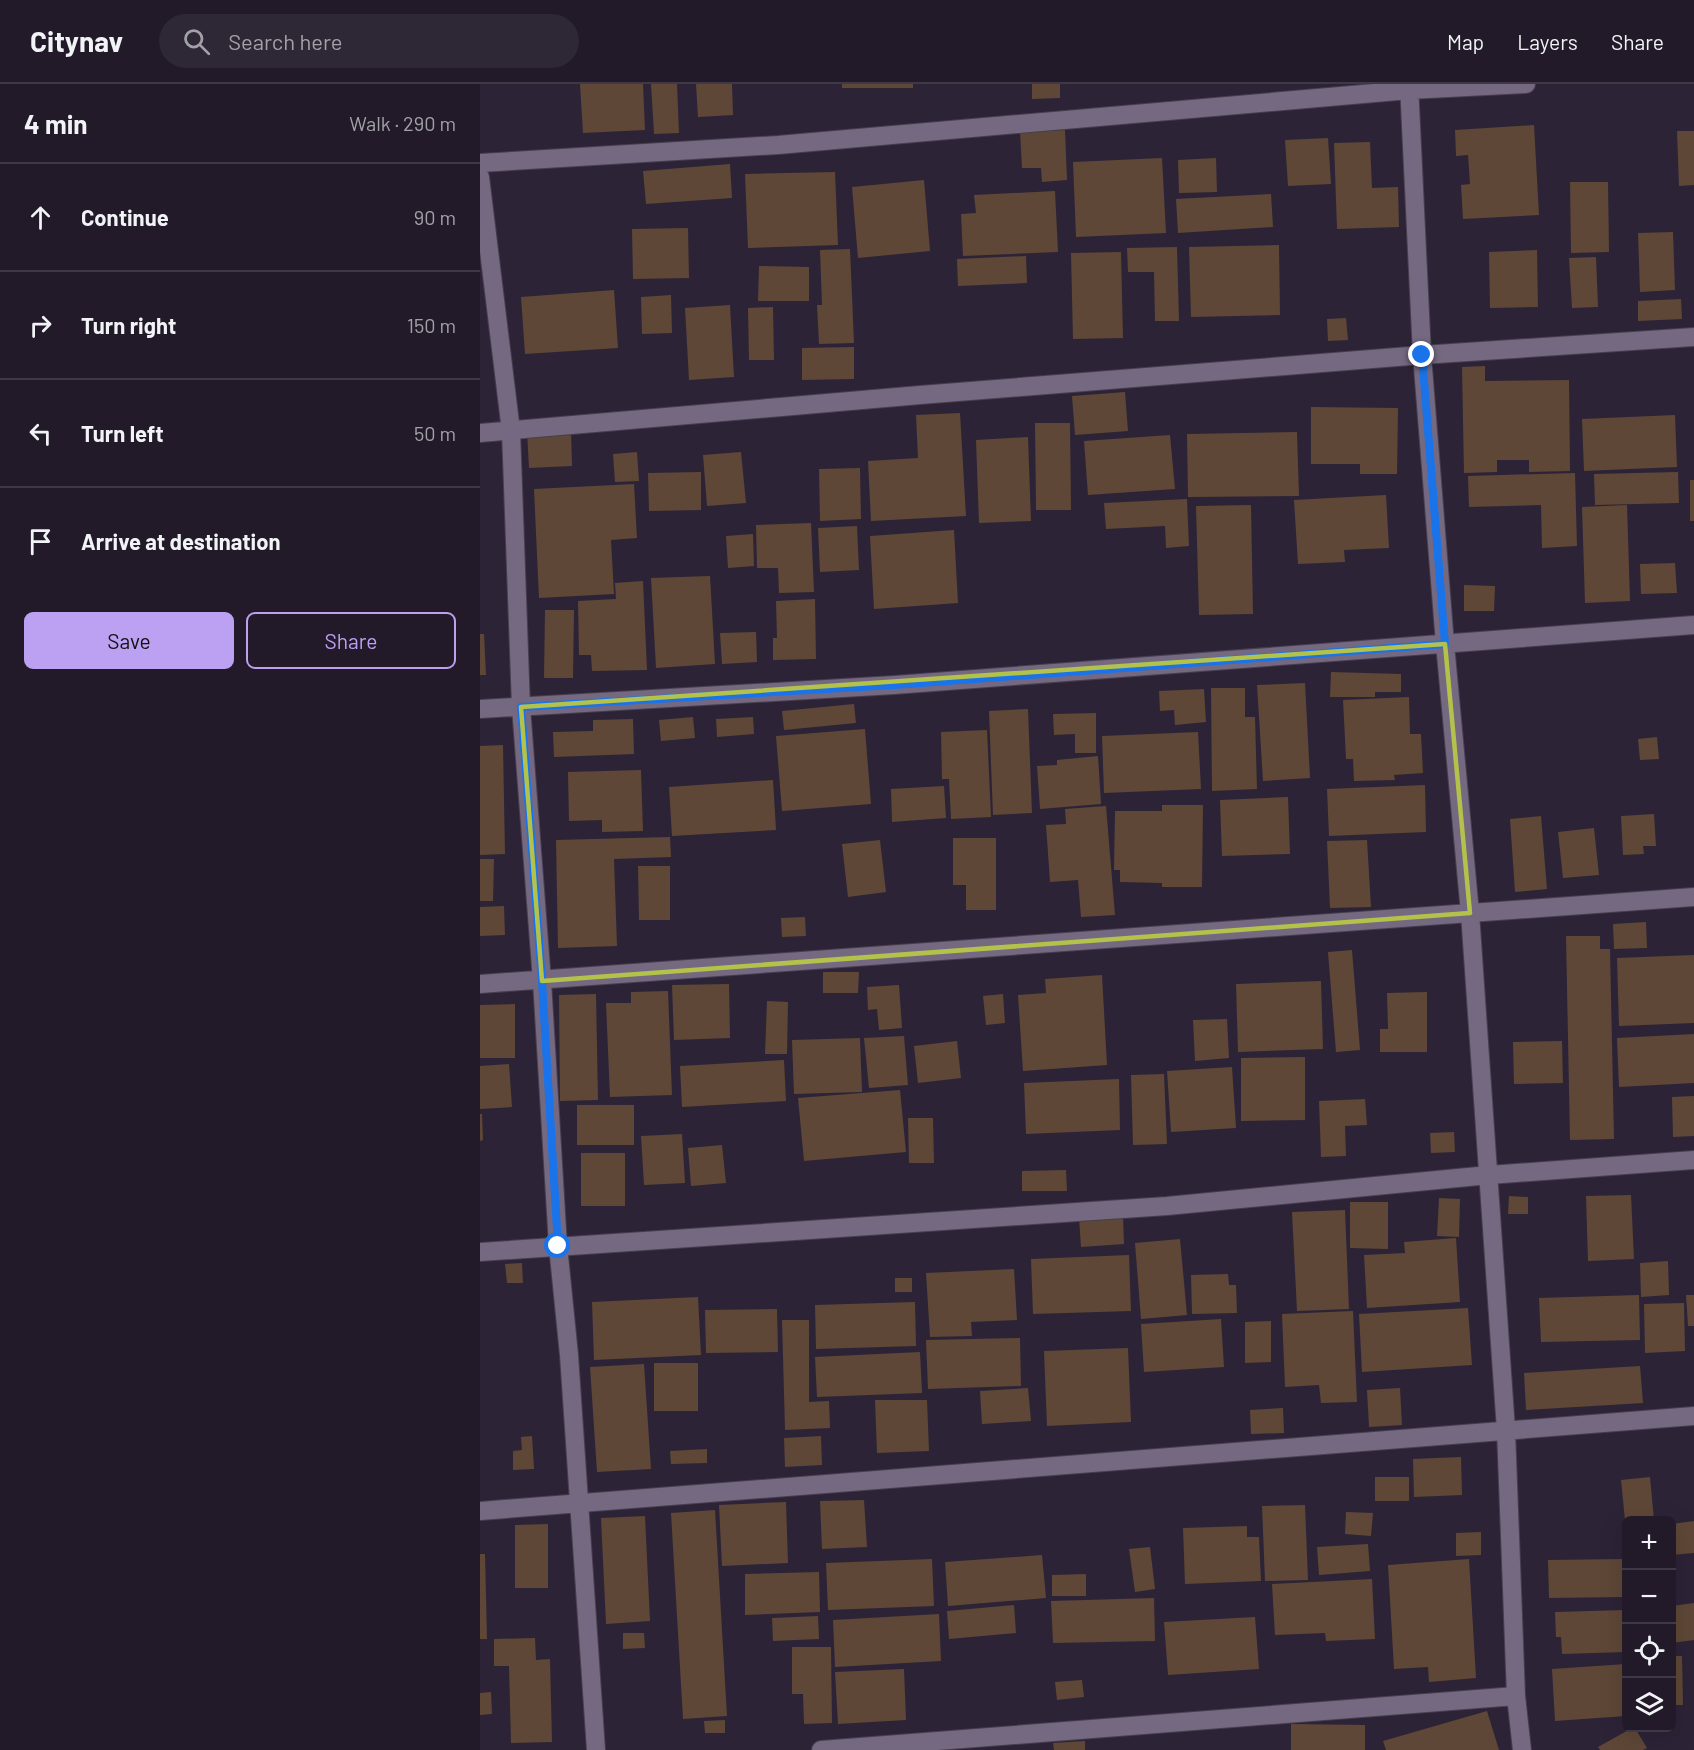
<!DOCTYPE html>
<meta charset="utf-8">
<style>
body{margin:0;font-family:Barlow,sans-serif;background:#2e2735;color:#f1f3f6}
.controls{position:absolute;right:18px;bottom:18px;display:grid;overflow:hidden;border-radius:9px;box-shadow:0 6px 24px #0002}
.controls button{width:54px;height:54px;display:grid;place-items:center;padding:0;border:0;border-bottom:2px solid #3f3846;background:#221a29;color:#f1f3f6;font:30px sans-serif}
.stop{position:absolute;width:18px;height:18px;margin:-14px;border:4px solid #1a73e8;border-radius:50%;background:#fff}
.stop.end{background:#1a73e8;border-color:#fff;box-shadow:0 2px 6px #0008}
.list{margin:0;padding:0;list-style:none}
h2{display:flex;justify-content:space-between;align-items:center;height:78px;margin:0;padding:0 24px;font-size:26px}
h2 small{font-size:20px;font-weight:400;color:#a2a1a8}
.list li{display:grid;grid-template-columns:39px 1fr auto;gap:18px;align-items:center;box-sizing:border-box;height:108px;padding:0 24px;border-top:2px solid #3f3846}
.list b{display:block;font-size:22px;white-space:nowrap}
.list em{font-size:20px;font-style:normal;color:#a2a1a8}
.actions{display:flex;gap:12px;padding:18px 24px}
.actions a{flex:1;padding:14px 0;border:2px solid #bca0f2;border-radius:9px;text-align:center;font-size:21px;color:#bca0f2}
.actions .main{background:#bca0f2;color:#111}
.icon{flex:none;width:33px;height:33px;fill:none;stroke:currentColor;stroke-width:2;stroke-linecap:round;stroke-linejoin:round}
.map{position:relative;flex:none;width:1214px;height:1666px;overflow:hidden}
header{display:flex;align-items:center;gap:36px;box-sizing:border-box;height:84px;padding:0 30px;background:#221a29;border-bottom:2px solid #3f3846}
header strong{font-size:28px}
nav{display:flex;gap:33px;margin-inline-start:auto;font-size:21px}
.search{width:420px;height:54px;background:#2e2735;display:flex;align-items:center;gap:15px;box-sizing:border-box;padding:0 21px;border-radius:33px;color:#a2a1a8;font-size:22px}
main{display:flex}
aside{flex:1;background:#221a29}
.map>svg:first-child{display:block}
.building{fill:#5e4737}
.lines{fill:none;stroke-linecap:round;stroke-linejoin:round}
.minor-casing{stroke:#473e4f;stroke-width:20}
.minor{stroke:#756981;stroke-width:18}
.route{stroke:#1a73e8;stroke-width:8}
.marked{fill:none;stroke:#b3c24b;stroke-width:4.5;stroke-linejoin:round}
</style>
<header>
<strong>Citynav</strong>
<div class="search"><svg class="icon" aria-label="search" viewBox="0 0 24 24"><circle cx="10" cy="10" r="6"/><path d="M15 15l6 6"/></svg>Search here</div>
<nav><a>Map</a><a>Layers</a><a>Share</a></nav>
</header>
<main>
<aside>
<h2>4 min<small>Walk · 290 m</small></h2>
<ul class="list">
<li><svg class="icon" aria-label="ahead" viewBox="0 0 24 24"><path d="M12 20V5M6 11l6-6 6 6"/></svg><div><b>Continue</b></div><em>90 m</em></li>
<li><svg class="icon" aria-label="right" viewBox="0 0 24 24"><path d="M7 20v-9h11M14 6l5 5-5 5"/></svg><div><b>Turn right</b></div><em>150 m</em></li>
<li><svg class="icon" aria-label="left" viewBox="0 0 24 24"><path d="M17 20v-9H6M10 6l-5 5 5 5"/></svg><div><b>Turn left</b></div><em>50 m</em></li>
<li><svg class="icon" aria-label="arrive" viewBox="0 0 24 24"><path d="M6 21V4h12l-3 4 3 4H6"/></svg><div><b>Arrive at destination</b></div></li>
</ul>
<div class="actions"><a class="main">Save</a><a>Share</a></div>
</aside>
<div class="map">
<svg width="1214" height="1666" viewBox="0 0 1214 1666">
<rect width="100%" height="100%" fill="#2d2337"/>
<!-- building -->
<path class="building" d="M100,0H163L165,46L103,49Z
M171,0H197L199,49L174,50Z
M216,0H252L253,31L218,33Z
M362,0H433V4H362Z
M552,0H580V14L552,15Z
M1054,41L1059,131L983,135L981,101L990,100L988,71L976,72L975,46Z
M585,46L587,96L562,98L561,84H542L540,48Z
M1197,47H1214V101L1199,102Z
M848,54L851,100L808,102L805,56Z
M890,58L892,104L918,103L919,143L857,145L854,59Z
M682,74L686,149L596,153L593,78Z
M736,74L737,108L699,109L698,76Z
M250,80L252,114L166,120L163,87Z
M355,88L358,161L268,164L265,90Z
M444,96L450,167L378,174L372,103Z
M1090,98H1128L1129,168L1091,169Z
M575,107L578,168L483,172L481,130L496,129L494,111Z
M791,110L793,143L698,149L696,115Z
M208,144L209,194L153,195L152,145Z
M1193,148L1195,206L1160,208L1158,149Z
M799,161L800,231L711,233L709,163Z
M697,163L699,237H675L674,188H648L647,164Z
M370,165L374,259L339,260L337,221H342L340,166Z
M1057,166L1058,223L1010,224L1009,168Z
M641,168L643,254L593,255L591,169Z
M546,172L547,199L478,202L477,175Z
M1116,173L1118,223L1092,224L1089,174Z
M279,182L329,183V217H278Z
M134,206L138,264L45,270L41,213Z
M191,211L192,249L162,250L161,213Z
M1201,215L1202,235L1158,237V217Z
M250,221L254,293L209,296L205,224Z
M293,223L294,276H269L268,224Z
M866,234L868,256L848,257L847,235Z
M374,263V295L322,296V264Z
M1005,282V297L1089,296L1090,387L1049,388V376H1017V388L984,389L982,283Z
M645,308L648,347L595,351L592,312Z
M831,323L918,324L917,390H880V380H831Z
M480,329L486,432L391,437L388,377L438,374L436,331Z
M1195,331L1197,383L1104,387L1102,335Z
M555,339H590L591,426H556Z
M91,346L92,382L49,384L47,347Z
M817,348L819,412L708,413L707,350Z
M690,351L695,405L608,411L604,357Z
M548,353L551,437L499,439L496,356Z
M157,368L159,397L135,398L133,370Z
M261,368L266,419L227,422L223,371Z
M380,384L381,435L340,437L339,385Z
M221,388V426L169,427L168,389Z
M1198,388L1199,419L1115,421L1114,390Z
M1095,389L1097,462L1062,464L1061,421L989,423L988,392Z
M1210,396H1214V437H1210Z
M154,400L157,454L131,456L134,510L59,514L54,405Z
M906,411L909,464L864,466L865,478L818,480L814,416Z
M707,415L709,462L686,464L685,442L626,445L624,419Z
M771,421L773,530L719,531L716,422Z
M1147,421L1150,517L1105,519L1102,423Z
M331,439L334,508L299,509L298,484H277L276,441Z
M377,442L379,486L340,488L338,444Z
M474,446L478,519L394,525L390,452Z
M273,450L274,482L248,484L246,452Z
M1195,479L1197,509L1161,510L1160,480Z
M230,492L235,580L176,584L171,494Z
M163,497L167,586L112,587L111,571H99L98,517L136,515L135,499Z
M984,501L1015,502L1014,527H984Z
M335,515L336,575L293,576V554H297L296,517Z
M65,526H94L93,594H64Z
M276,548L277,578L242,580L240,549Z
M0,550H4L6,591H0Z
M851,588L921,590V608H895V613H850Z
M825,599L830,694L783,697L777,601Z
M731,604H765V633H775L777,705L732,707Z
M724,605L726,638L695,641L694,626L680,627L679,607Z
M929,613L930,650H941L943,689L914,691L915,696L874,697L873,675H866L863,616Z
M374,620L376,639L304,646L302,627Z
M548,625L552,729L513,731L509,627Z
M616,629V669H595V650L574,651L573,630Z
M213,633L215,654L181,657L179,636Z
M273,633L274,650L237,653L236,635Z
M153,635L154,670L74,673L73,648L113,647V636Z
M385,645L391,720L302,727L296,652Z
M507,646L511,733L471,735L469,695H462L461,648Z
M718,648L721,705L624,709L622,652Z
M1177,653L1179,675L1160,676L1158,655Z
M23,661L25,770L0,771V662Z
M618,672L621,720L560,725L557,682L577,681V676Z
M161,686L163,747L122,748V736L89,737L88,688Z
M293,696L296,746L192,752L189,703Z
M945,701L946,748L849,752L847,705Z
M464,702L466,734L412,738L411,705Z
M808,713L810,770L742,772L740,716Z
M682,721H723L722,803H682V799L640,798V786H634L635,727H682Z
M626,722L635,831L601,833L598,796L570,798L566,741L586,740L585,725Z
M1174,730L1176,762H1163L1164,770L1143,771L1141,732Z
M1061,732L1067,805L1035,808L1030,735Z
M1114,744L1119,791L1083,794L1078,748Z
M190,753L191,773L134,775L137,862L78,864L76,756Z
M473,754H516V826H486V801H473Z
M400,756L406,808L368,813L362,760Z
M887,756L891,823L850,824L847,757Z
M0,775H14L13,817H0Z
M158,782H190V836H159Z
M24,822L25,851L0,852V823Z
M325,833L326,852L302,853L301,834Z
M1166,838L1167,864L1134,865L1133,840Z
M1086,852H1120V865H1130L1134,1055L1090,1056Z
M872,866L880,966L856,968L848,868Z
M1214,871V939L1139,942L1137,874Z
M343,888H379L378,909H343Z
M622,891L627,981L543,987L538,911L566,909L565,895Z
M841,897L843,965L758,968L756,900Z
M249,900L250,954L194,956L192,901Z
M419,901L422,944L399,946L397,925L388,926L387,903Z
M188,907L192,1011L130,1013L126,919H151V908Z
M947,908V968H900V945H908L907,909Z
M116,910L118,1016L80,1017L79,911Z
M523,910L525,939L506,941L503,912Z
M287,917L308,918L307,970H285Z
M35,920V974H0V921Z
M747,935L749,974L715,977L713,936Z
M1214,950V999L1139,1003L1137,954Z
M424,952L428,1001L389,1004L384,954Z
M380,954L382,1008L314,1010L312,956Z
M477,957L481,994L438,999L434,962Z
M1082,957L1083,999L1034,1000L1033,958Z
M825,973V1036L761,1037V974Z
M304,976L306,1017L202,1023L200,982Z
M29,980L32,1023L0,1025V982Z
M752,983L756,1044L691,1048L687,987Z
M684,990L687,1060L653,1061L651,991Z
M639,995L640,1046L546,1050L544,999Z
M420,1006L426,1068L324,1077L318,1014Z
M1214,1012V1052L1193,1053L1192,1013Z
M885,1015L887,1041L865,1042L866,1072L841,1073L839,1017Z
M97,1021H154V1061H97Z
M0,1030H2L3,1056L0,1057Z
M428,1034H453L454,1079H429Z
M974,1048L975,1068L951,1069L950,1049Z
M202,1050L205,1099L164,1101L161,1052Z
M242,1061L246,1099L211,1102L208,1064Z
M101,1069H145V1122H101Z
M586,1086L587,1107H542V1087Z
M1151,1111L1154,1175L1108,1177L1106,1112Z
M1029,1112L1048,1113V1130H1028Z
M959,1114L980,1115L979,1153L957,1152Z
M870,1118H908V1165L870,1164Z
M865,1126L869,1225L817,1227L812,1128Z
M643,1132L644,1160L601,1163L599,1134Z
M976,1154L980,1218L887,1224L884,1171L925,1169L924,1158Z
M700,1155L707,1231L661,1235L655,1159Z
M649,1171L651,1227L553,1230L551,1175Z
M1188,1177L1189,1211L1161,1213L1160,1179Z
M42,1179L43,1199H27L25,1180Z
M534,1185L537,1236L491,1238L492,1252L450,1253L446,1189Z
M748,1190L749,1201H756L757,1229L712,1230L711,1191Z
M415,1194H432V1208H415Z
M1159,1211L1160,1256L1061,1258L1059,1214Z
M1206,1211H1214V1242H1208Z
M218,1213L221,1271L114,1276L112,1218Z
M435,1218L436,1262L336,1265L335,1221Z
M1204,1219L1205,1267L1165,1269L1164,1220Z
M988,1224L992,1281L882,1288L879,1230Z
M297,1225L298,1268L226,1269L225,1226Z
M873,1227L877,1318L841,1319L839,1301L805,1303L802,1230Z
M741,1235L744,1283L664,1288L661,1240Z
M302,1236H329V1318L349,1317L350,1344L305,1346Z
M791,1237V1278L765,1279V1238Z
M540,1254L541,1302L448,1305L446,1256Z
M648,1264L651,1338L567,1342L564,1267Z
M440,1268L442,1309L337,1313L335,1273Z
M174,1279H218V1327H174Z
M164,1280L171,1385L117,1388L110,1283Z
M1160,1282L1163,1319L1046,1326L1044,1289Z
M548,1304L551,1337L502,1340L500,1307Z
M920,1304L922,1341L889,1343L887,1306Z
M395,1316H447L449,1367L397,1369Z
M803,1324L804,1349L771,1350L770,1326Z
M52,1352L54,1385L33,1386V1367L42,1366L41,1353Z
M341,1352L342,1381L305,1383L304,1354Z
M227,1365V1379L191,1380L190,1367Z
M981,1373L982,1411L934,1413L933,1375Z
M895,1393H929V1417H895Z
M1170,1393L1174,1436H1145L1141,1396Z
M384,1416L387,1463L342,1465L340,1417Z
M306,1418L308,1479L242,1482L239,1421Z
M825,1421L828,1496L785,1497L782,1422Z
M235,1426L247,1632L203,1635L191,1429Z
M866,1428L893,1429L891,1452L865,1450Z
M165,1432L170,1537L126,1540L121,1434Z
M1214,1437V1469L1192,1471V1440Z
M68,1440V1504H35V1441Z
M767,1442V1453H779L781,1497L705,1500L703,1444Z
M1001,1448V1471L976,1472V1449Z
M888,1460L890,1487L839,1491L837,1463Z
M670,1463L675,1505L655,1508L649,1465Z
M0,1470H5L7,1555H0Z
M562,1471L566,1514L468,1522L465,1478Z
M452,1475L454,1522L348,1526L346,1479Z
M989,1475L996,1594L949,1598L948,1583L914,1585L908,1481Z
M1146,1475V1513L1069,1514L1068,1476Z
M339,1488L340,1528L265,1531V1490Z
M606,1490V1512H572V1491Z
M892,1495L895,1555L846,1557L845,1549L795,1551L792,1500Z
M674,1514L675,1557L573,1559L571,1517Z
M1214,1519V1556L1192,1559V1522Z
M534,1521L536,1549L469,1555L467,1527Z
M1146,1526V1568L1082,1570L1081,1553H1076L1075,1528Z
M459,1530L461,1577L355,1583L353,1536Z
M338,1532L339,1555L293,1557L292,1534Z
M775,1533L779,1585L688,1591L684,1538Z
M143,1549H164L165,1564L143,1565Z
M55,1554L56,1576L70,1575L72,1658L31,1659L29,1582H14V1555Z
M312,1563H351L352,1639L324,1640L323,1610H312Z
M1192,1572H1202L1203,1621H1192Z
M1146,1580V1632L1075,1637L1072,1585Z
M424,1585L426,1636L358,1640L355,1588Z
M602,1596L604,1613L577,1616L575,1598Z
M11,1608L12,1630L0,1631V1609Z
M1007,1627L1019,1666H906L903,1657Z
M245,1636V1649H225L224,1637Z
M811,1640L885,1641V1666H811Z
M1152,1644H1155L1167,1664L1163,1666H1120L1118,1663Z
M605,1657V1666H574L573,1659Z"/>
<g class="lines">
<!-- minor casing -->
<g class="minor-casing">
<path id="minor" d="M929,0L942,271L965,560L990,829L1026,1346L1036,1612L1042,1666
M0,79L298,61L929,6L1046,0
M0,93L31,347L41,623L62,897L78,1162L89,1271L116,1666
M0,349L440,311L942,271L1214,253
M0,625L414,601L1214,541
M0,900L1214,813
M0,1168L687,1122L1009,1091L1214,1076
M0,1427L1214,1332
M341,1666L1036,1612"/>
</g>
<!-- minor -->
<use href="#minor" class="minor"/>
</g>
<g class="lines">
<!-- route -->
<path class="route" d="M78,1162L62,897L41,623L414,601L965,560L942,271"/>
</g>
<!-- marked area -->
<path class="marked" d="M965,560L990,829L62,897L41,623Z"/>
</svg>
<div class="controls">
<button>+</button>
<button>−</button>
<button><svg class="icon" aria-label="locate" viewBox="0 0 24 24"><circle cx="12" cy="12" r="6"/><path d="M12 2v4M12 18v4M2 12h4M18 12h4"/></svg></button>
<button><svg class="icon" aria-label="layers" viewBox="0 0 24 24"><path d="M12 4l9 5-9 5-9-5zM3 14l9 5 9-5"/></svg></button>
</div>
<div class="stop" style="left:78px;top:1162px"></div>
<div class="stop end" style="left:942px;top:271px"></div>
</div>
</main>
